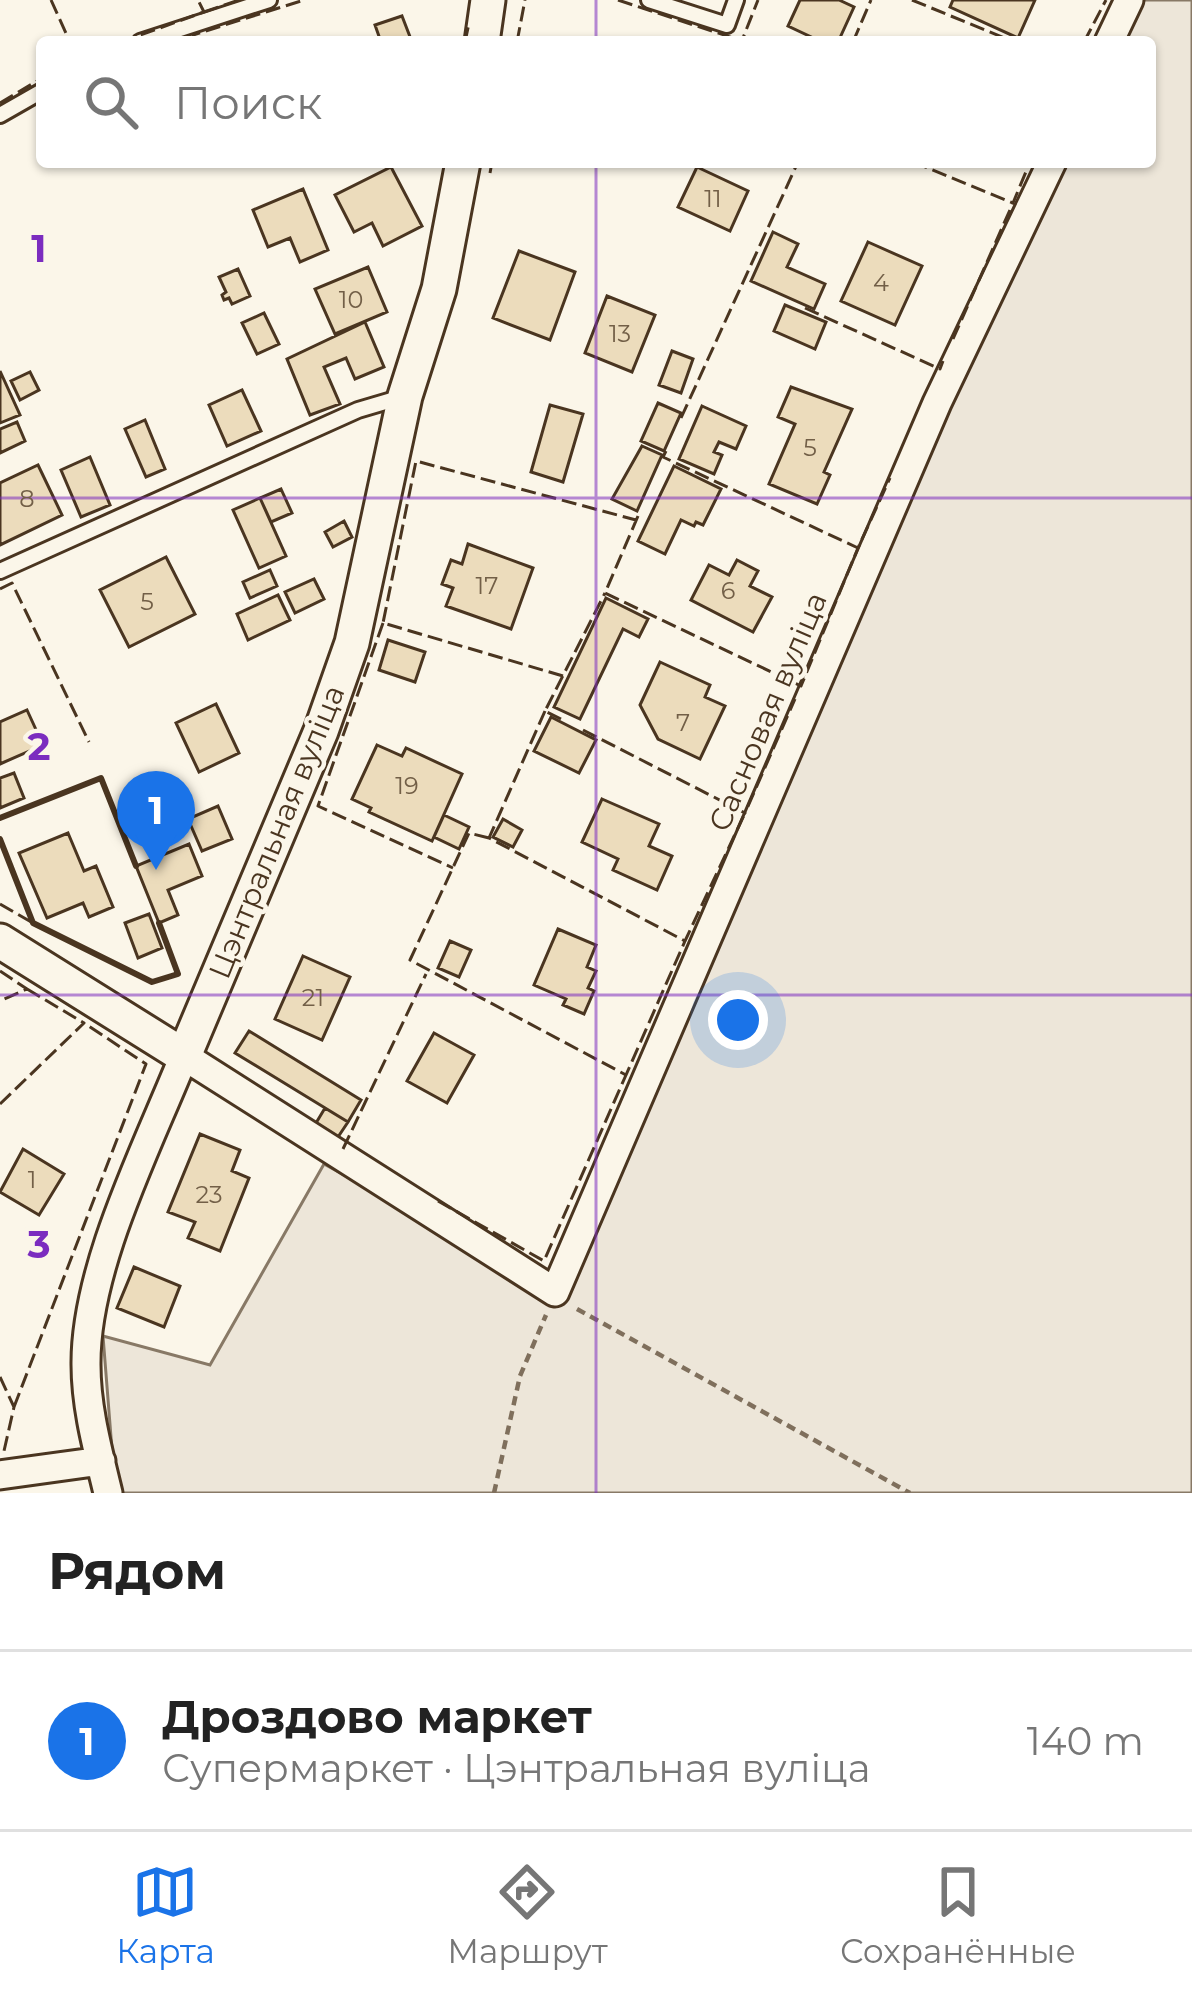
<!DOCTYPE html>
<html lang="ru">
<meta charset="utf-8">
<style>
body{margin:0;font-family:Montserrat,sans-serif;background:#f2f2f2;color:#222}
.you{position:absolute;left:738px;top:1020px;width:42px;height:42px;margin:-30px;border:9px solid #fff;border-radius:50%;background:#1a73e8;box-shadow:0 0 0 18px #1a73e833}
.badge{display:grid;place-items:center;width:78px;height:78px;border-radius:50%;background:#1a73e8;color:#fff;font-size:39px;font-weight:700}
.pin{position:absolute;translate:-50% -99px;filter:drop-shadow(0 3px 6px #0008)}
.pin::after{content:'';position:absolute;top:63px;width:42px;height:36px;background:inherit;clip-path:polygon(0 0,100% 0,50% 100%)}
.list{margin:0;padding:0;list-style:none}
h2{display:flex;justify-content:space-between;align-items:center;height:156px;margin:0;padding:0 48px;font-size:51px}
h2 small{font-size:39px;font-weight:400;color:#767676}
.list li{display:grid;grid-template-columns:78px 1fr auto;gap:36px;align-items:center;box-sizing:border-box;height:180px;padding:0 48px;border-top:3px solid #e0e0e0}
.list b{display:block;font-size:45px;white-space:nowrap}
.list p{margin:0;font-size:39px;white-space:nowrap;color:#767676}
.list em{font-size:39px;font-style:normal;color:#767676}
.icon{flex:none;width:66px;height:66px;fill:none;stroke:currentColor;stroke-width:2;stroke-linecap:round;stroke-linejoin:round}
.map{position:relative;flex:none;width:1192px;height:1493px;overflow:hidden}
.search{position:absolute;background:#fff;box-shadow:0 3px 9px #0004;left:36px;right:36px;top:36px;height:132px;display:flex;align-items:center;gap:30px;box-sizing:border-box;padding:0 42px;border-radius:12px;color:#767676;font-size:45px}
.sheet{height:336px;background:#fff}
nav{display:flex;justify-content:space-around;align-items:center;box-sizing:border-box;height:168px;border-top:3px solid #e0e0e0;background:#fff;font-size:33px;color:#767676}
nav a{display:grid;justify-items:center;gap:6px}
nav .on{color:#1a73e8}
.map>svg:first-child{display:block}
.green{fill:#ede6d9;stroke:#887966;stroke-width:3}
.building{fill:#ecdcbc;stroke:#4a3520;stroke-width:3}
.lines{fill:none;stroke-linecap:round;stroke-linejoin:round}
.service-casing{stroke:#4a3520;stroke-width:20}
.minor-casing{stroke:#4a3520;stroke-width:33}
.tertiary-casing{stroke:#4a3520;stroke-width:39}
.path{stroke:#7f6f5c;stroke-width:4.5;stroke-dasharray:9 6;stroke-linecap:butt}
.service{stroke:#fbf6e9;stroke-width:14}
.minor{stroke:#fbf6e9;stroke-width:27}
.tertiary{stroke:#fbf6e9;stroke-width:33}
.fence{stroke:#4a3520;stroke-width:3;stroke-dasharray:15 6;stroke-linecap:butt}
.wall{stroke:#4a3520;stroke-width:6}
.grid{fill:none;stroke:#7b2cbf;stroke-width:3;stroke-opacity:0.55}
.labels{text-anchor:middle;stroke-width:9;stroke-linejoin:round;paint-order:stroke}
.number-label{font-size:24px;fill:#725f47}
.street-label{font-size:30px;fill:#4a3520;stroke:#fbf6e9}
.grid-label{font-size:39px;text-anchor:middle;font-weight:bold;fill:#7b2cbf;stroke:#fbf6e9;stroke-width:9;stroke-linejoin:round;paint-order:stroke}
</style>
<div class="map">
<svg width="1192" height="1493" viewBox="0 0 1192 1493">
<rect width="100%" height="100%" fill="#fbf6e9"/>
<!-- green -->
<path class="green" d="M1144,0H1192V1493H121L114,1475L103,1336L210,1365L324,1164L555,1291L937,403L1061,162H1150V42H1123Z"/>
<!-- building -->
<path class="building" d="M800,0H839L854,7L838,42H822L788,26Z
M953,0H1035L1018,38L950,7Z
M402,16L412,42H381L375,25Z
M391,167L422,226L383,246L372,223L354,232L335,195Z
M697,167L748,191L730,231L678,207Z
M303,189L328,250L300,262L290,238L268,247L253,210Z
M773,232L798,244L787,267L825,284L814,309L751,281Z
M868,242L922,266L895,325L841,301Z
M519,251L575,272L550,340L493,318Z
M368,267L387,312L335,334L315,289Z
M238,269L250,296L232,304L229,298L224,300L222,295L226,292L219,277Z
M607,296L655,315L632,372L585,353Z
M785,305L826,322L815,349L774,331Z
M264,313L279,344L257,354L242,323Z
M365,322L384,367L355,379L346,358L324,367L340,404L310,415L287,359Z
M672,351L693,359L681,393L659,385Z
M0,371L20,415L0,423Z
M30,372L39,390L20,400L11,381Z
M791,387L852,409L824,472L830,475L817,504L769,484L795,424L778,417Z
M242,390L261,431L227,446L209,405Z
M658,403L681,413L664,451L641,441Z
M550,405L583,414L563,482L531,472Z
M702,406L746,426L736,449L719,442L714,452L722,455L714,474L679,459Z
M145,420L165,469L146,477L125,429Z
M17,422L25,441L0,453V429Z
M642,446L662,455L637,511L612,499Z
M90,457L110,505L81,517L61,470Z
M38,465L62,515L0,545V483Z
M674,466L721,489L703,525L696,522L694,526L681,520L665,554L638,541Z
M281,489L292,513L271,522L260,498Z
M260,498L286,556L259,568L233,510Z
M344,521L352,537L333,547L325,532Z
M468,544L533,568L511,629L446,606L453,588L442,584L451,560L462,564Z
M166,557L195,614L129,647L100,590Z
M737,560L758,571L750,586L772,597L753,632L691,600L709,565L729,575Z
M270,570L277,586L250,598L243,582Z
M314,579L324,599L295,613L285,592Z
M278,595L290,620L248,640L237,614Z
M606,598L648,619L639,637L623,629L580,719L554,707Z
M388,640L425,652L415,682L379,670Z
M660,662L710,685L705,697L725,706L700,759L658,739L640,705Z
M216,704L239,753L199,772L176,723Z
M27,710L43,745L0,764V722Z
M551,717L596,740L579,773L534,751Z
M377,745L402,756L406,748L462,774L432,841L369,812L371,808L352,799Z
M14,773L24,798L0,808V778Z
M156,795L167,822L139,834L127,807Z
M602,799L659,824L649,846L672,856L657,890L613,870L618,859L582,842Z
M218,806L232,839L202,851L188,819Z
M444,815L469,827L459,849L434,837Z
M503,819L522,830L513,847L493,837Z
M68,833L84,871L96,866L113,907L89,917L83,903L47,918L19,853Z
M189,844L202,876L168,890L178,915L159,923L136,866Z
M149,914L162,948L138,958L125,923Z
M558,929L596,945L587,967L596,971L588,988L594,991L584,1014L563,1005L566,999L534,985Z
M450,941L471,950L459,977L438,968Z
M303,956L350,977L322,1040L275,1019Z
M249,1031L361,1100L348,1122L235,1053Z
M434,1033L474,1055L447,1103L407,1081Z
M325,1108L348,1122L338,1137L316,1123Z
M200,1134L240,1150L232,1171L249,1178L220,1251L188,1238L195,1222L168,1212Z
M23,1149L64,1174L39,1215L0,1192Z
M134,1267L180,1286L164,1327L117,1308Z"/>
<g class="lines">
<!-- service casing -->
<g class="service-casing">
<path id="service" d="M649,0L727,25L736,0
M140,42L269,0
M0,115L42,91
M0,571L358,410L402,397"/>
</g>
<!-- minor casing -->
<g class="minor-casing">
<path id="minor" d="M1109,42L1129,0
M0,1475L101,1461
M108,1493C98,1451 86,1408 86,1365C85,1267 148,1146 184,1056L555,1292L937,403L1052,162"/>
</g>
<!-- tertiary casing -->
<g class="tertiary-casing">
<path id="tertiary" d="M482,42L488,0
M0,941L184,1056L321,731L352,643L405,396L439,289L463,162"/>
</g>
<!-- path -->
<path class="path" d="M577,1309L910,1493
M494,1493L520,1376L546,1315"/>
<!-- service -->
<use href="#service" class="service"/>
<!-- minor -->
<use href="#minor" class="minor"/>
<!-- tertiary -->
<use href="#tertiary" class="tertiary"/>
<!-- fence -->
<path class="fence" d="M51,0L70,42
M618,0L733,38
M912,0L1014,42
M204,12L239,0
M732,41L743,38L758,0
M121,42L204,12L198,0
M196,42L193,35L304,0
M465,42L469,23
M517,42L525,0
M853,42L871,0
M1084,42L1106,0
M0,103L42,78
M913,162L1013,203L1030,162
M490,173L492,162
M805,308L940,369L943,361
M953,339L1013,203
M681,418L798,162
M666,451L663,457L858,548L890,478
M638,516L605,593L801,686L858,548
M0,589L12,583L89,742
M383,623L318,806L453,868
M563,676L383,623L416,461L636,520
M545,711L489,838L685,941L745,813
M561,719L545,711L605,593
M583,730L745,813L795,699
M489,838L469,833L410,960L626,1075L685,941
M0,904L33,923
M0,971L27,989L0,1001
M0,1104L84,1023L27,989
M343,1149L426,974
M438,1201L544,1261L626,1075
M0,1377L14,1407L4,1451H0
M14,1407L146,1064L84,1023"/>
<!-- wall -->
<path class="wall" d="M0,818L101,778L136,866
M0,839L33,923L152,982L178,974L159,923"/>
</g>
<!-- grid -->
<path class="grid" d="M596,0V42M596,162V1493M0,498H1192M0,995H1192"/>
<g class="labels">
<!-- number labels -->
<g class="number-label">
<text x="713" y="207">11</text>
<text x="881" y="291">4</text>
<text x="351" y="308">10</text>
<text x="620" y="342">13</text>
<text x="810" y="456">5</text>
<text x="27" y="507">8</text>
<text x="487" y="594">17</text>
<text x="728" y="599">6</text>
<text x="147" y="610">5</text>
<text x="683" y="731">7</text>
<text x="407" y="794">19</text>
<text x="313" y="1006">21</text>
<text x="32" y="1188">1</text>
<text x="209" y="1203">23</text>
</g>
<!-- street labels -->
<g class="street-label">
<text transform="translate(768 712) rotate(-67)" y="10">Сасновая вуліца</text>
<text transform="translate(277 832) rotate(-68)" y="10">Цэнтральная вуліца</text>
</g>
</g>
<g class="grid-label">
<text x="39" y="262">1</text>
<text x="39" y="760">2</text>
<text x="39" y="1258">3</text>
</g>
</svg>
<div class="you"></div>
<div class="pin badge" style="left:156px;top:870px">1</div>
<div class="search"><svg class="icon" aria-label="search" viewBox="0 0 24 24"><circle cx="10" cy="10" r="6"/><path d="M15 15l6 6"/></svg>Поиск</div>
</div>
<section class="sheet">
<h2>Рядом<small></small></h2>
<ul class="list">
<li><span class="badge">1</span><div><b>Дроздово маркет</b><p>Супермаркет · Цэнтральная вуліца</p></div><em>140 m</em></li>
</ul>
</section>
<nav>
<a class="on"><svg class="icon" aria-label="map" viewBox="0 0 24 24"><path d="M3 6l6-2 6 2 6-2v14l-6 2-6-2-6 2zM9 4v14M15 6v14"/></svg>Карта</a>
<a><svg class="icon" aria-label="directions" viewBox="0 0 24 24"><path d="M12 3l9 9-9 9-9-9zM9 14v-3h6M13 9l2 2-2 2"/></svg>Маршрут</a>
<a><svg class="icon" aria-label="saved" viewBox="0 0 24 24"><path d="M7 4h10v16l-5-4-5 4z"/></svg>Сохранённые</a>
</nav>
